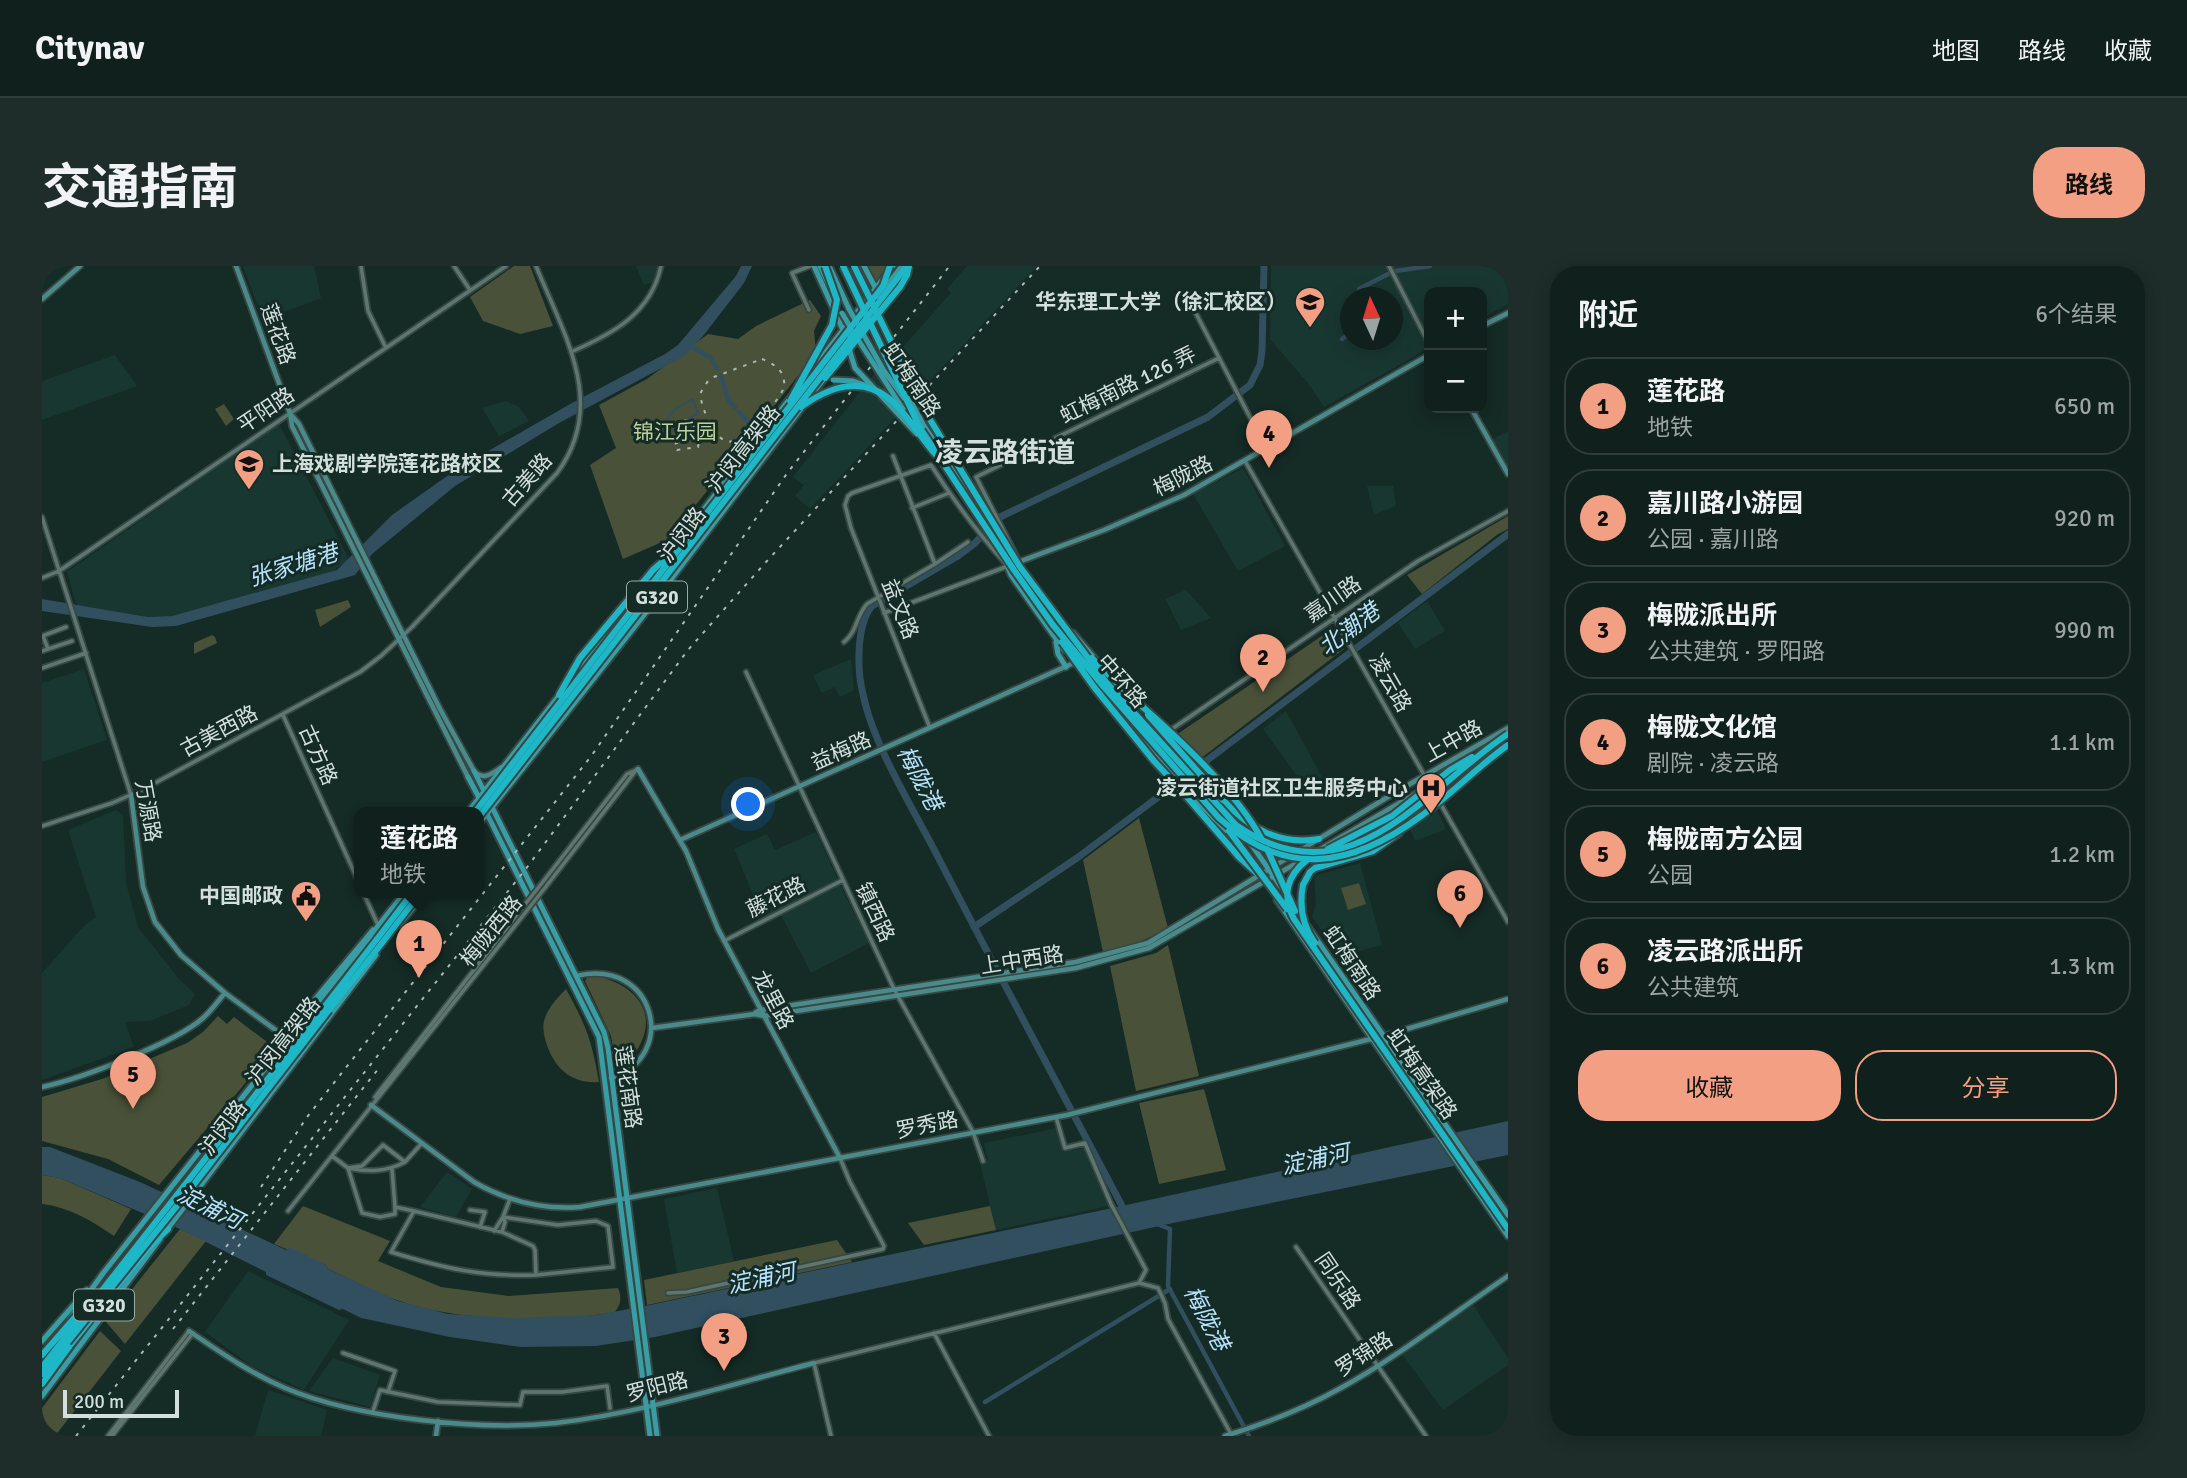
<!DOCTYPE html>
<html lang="zh">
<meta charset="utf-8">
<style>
body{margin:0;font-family:Signika,"Noto Sans SC",sans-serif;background:#1e2d29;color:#f1f3f6}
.controls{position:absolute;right:21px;top:21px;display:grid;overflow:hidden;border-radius:14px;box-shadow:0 4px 18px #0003}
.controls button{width:63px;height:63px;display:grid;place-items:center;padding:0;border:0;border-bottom:2px solid #303e3b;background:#10201c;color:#f1f3f6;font:35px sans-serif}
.compass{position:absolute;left:1298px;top:21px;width:63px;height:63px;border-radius:50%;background:#10201c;box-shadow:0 4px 18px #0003;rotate:356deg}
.scale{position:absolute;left:21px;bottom:18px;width:116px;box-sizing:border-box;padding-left:7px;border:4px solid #d2dfdc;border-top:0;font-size:19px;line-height:24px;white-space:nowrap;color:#d2dfdc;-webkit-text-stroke:5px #152b26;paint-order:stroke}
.you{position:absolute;left:707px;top:539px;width:24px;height:24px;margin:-18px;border:5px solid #fff;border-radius:50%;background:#1a73e8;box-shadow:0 0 0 10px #1a73e833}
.badge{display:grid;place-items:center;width:46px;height:46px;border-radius:50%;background:#f39f83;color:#111;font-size:23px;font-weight:700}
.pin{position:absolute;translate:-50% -58px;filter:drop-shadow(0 2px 4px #0008)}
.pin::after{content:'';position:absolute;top:37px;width:24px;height:21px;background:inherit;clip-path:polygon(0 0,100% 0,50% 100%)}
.popup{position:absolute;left:312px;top:541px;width:130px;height:91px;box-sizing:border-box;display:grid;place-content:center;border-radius:14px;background:#10201c;filter:drop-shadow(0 2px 5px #0005);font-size:23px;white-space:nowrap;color:#9ca3a3}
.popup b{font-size:26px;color:#f1f3f6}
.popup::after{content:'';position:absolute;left:50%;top:100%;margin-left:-14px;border:14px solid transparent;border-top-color:#10201c}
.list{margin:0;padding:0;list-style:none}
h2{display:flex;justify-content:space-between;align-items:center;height:91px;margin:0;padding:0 28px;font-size:30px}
h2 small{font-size:23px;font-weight:400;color:#9ca3a3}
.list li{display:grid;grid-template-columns:46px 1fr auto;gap:21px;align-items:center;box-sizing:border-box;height:98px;margin:0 14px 14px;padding:0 14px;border:2px solid #303e3b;border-radius:28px}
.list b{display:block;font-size:26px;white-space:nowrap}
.list p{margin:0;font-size:23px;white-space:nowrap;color:#9ca3a3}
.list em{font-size:23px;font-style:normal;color:#9ca3a3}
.actions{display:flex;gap:14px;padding:21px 28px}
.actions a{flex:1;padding:16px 0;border:2px solid #f39f83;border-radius:28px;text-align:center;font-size:24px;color:#f39f83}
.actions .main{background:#f39f83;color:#111}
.map{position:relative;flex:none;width:1466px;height:1170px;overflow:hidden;border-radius:28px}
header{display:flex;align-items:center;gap:42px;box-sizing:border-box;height:98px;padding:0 35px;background:#10201c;border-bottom:2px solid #303e3b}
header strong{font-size:33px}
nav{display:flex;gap:38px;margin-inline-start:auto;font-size:24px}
.intro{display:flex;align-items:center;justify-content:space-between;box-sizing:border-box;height:168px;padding:0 42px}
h1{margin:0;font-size:49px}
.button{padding:18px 32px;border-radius:28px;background:#f39f83;color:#111;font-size:24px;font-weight:700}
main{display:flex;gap:42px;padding:0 42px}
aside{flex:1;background:#10201c;border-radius:28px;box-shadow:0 4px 18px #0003}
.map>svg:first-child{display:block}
.built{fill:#193731;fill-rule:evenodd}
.green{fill:#495138}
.water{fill:#324f5f}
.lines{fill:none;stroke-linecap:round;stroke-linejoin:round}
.stream{stroke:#324f5f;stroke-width:2}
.canal{stroke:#324f5f;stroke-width:4.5}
.river{stroke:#324f5f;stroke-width:7}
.street-casing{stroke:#374844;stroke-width:7}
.secondary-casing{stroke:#374844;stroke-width:8}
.primary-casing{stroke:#374844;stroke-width:9}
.highway-casing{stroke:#374844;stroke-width:10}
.street{stroke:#5e7670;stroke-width:3.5}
.secondary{stroke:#4b8a8a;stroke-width:4.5}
.primary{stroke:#389da5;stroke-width:5}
.highway{stroke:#1eb7c8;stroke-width:6}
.rail{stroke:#aab9b6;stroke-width:2;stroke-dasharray:3.5 7;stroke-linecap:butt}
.street-bridge-casing{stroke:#374844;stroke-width:7;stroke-linecap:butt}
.primary-bridge-casing{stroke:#374844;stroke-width:9;stroke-linecap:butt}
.highway-bridge-casing{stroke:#374844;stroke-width:10;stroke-linecap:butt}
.street-bridge{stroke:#5e7670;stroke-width:3.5}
.primary-bridge{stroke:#389da5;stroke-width:5}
.highway-bridge{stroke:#1eb7c8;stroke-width:6}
.labels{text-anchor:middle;stroke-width:6;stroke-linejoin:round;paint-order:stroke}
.shield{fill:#152b26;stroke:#99a9a5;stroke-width:2}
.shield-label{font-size:19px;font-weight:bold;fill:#d2dfdc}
.poi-label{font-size:21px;font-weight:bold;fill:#d2dfdc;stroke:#152b26;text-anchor:end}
.street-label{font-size:21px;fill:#d2dfdc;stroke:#152b26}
.park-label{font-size:21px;fill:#bfd19c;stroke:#152b26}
.water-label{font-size:23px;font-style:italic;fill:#b6e2fc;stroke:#152b26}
.district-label{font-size:28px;font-weight:bold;fill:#d2dfdc;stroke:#152b26}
</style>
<header>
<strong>Citynav</strong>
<nav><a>地图</a><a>路线</a><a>收藏</a></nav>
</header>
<div class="intro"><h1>交通指南</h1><a class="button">路线</a></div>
<main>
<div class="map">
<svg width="1466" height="1170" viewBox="0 0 1466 1170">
<rect width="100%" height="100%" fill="#152b26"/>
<!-- built -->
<path class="built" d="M201,0H272L279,32L221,54Z
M594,0H616L612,15L602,19Z
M925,0H995L768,243L753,230L762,219L751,211L855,79L860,82L909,27L905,23Z
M1229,0H1466V38L1440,52V26H1387V82L1282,141L1265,116L1228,73ZM1308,32H1350V74H1308Z
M73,89L95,120L0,154V115Z
M464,135L477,141L487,155L457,170L440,142Z
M237,158L306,291L305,295L287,308L130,350L106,351L36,339L33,335L25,306Z
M1466,165V200L1451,173Z
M1201,202L1243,280L1196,305L1151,228Z
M1325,220H1351L1354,240L1332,249Z
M1144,324L1169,352L1139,364L1123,333Z
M1385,335L1403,365L1373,383L1356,357Z
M809,393L812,424L798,431L793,421L780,427L771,409Z
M42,403L65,474L0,496V417Z
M1244,445L1267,487L1281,513L1258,514L1221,463Z
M1393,540L1404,563L1373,575L1367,561Z
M74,544L81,549L84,617L96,661L137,713L153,728L147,739L108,755L83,756L92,781L0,814V707L42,660L54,651L26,564Z
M774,566L796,614L721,652L692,583L725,568L733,584Z
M1318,597L1340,679L1298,690L1270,651L1274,637L1272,610Z
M798,619L827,677L769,707L739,649Z
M1015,862L1021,886L1044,882L1067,940L954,964L938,897L946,895L942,877Z
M405,906L430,923L414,951L378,941Z
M675,922L692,995L635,1007L622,933Z
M206,1005L307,1054L262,1124L211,1101L163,1066Z
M1431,1039L1466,1092V1099L1401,1144L1360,1088Z
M291,1092L338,1109L328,1141L267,1125Z
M226,1124L285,1144L279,1170H213Z"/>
<!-- green -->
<path class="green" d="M472,0H488L511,60L478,68L441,55L428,31Z
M816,0H845L828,24Z
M768,34L779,50L772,65L774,87L627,273L581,293L548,199L574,182L557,139L605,113L666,68L696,73L714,60Z
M182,138L192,153L184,160L173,143Z
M1466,250V263L1456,268L1380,328L1365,309Z
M306,334L309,341L278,361L273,344Z
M1290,363L1302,383L1158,493L1134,469Z
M170,369L173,371L175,377L152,388V377Z
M1097,552L1126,662L1094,678L1061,686L1041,594Z
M1317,617L1324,638L1306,644L1299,622Z
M1126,679L1157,810L1094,825L1068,700L1114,687Z
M547,709C586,714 621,742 595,784C590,791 582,798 575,803L569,770L543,715Z
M524,723C544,759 550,775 557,816C532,818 515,805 506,782C503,774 500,764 502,755C505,743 515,732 524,723Z
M176,750L185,758L192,751L233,782L117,919L66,893L0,875V831L60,813L145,777L161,766Z
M1162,823L1184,904L1117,918L1097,837Z
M0,909L18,912L89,943L72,970C50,955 27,941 0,938Z
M261,940L348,975L336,995L399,1021L467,1030L576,1022C580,1031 579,1038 573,1046C514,1057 412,1056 355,1034C331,1026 309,1013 286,1003L284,999L232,978Z
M948,940L954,964L882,979L866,957Z
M138,963L164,975L83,1078L64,1056Z
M795,974L810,996L605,1039L602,1014Z
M58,1065L79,1085L13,1170H0V1142Z"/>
<!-- water -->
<path class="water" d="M699,0H710L702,17L661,70L642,90L517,157L413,220L330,288L313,309L134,360L110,361L0,345V333L106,351L130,350L295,304L350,249L415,203L530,137L623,88L636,79L694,10Z
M1466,855V889L1131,957L613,1071L554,1080L479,1081L408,1071L319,1052L301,1043L297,1044L224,1009V1006L138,963L18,912L0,909V881H8L98,916L244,984L248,981L284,999L286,1003L356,1035L406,1048L472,1052L555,1049L608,1039L1080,940Z"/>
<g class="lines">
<!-- stream -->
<path class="stream" d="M651,133L656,147L630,165L623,156L633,143Z"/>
<!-- canal -->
<path class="canal" d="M1353,5L1388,0
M1318,32L1317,23L1348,7
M1300,73L1308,67
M647,79L669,92L675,102
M679,110L686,133L693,141
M697,146L714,165
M1115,958L1128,963L1126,1020L1207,1170
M943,1136L1128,1023"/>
<!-- river -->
<path class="river" d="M932,661L1035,592L1466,268
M1080,940C1019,824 956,708 896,591C872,544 831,479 821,428C815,404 814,359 830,340L916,290L932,278L958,251L1166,151L1208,119L1218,99L1220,85L1222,0"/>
<!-- street casing -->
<g class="street-casing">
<path id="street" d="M319,0L326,45L344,82
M412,0L428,24
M1347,0L1386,76
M1147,34L1224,182
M767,44L750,7L768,0
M529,86C570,68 609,48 619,0
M851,190L893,298
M1203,195L1466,656
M870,242L907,227
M0,251L89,529
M976,293L934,211L1177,92
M0,312L17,305L464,0
M842,347L966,300C937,269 912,235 889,199L810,227L806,230L803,239L809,262L888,462
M0,370L24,361
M1,370L6,383
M802,376C815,366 814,350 825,338L893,298L926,276
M0,385L30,375
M0,402L44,387
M704,406L852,723L931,866L941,895
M241,449L318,619
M1127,465L1376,295L1466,245
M0,560L70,537L102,523L318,406L339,390L370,361L515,207C566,138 522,69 494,0
M500,617L585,508L594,504
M502,623L595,503
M321,626L336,659
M682,675L801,614
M333,831L477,646
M1014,851L1023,882L1043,877L1069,938L1104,1004L1097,1017
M290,890L306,902L320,900L341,879L363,896L380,877
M350,903L353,941L372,945
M468,933L461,951L516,959L554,955L566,960L571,1001L494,1009L493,984L491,980L460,966L372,945L349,986C401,1002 439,1011 494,1009
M353,941V948L338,951L320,947L306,902C327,906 344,906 363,896
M428,944L443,946L438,961
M246,945L483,647
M452,965L461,951L463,956L460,966
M1254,981L1384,1170
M1097,1017L1116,1022L1123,1037L1126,1053L1189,1168
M626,1027L645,1026L841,983L842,980L808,916L798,892
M892,1067L947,1170
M301,1087L353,1105L346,1126
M331,1145L338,1124L396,1136L478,1139L481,1126H520L565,1120L568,1142
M66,1170L147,1065
M70,1170L151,1067
M789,1170L772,1097L1097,1017"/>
</g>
<!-- secondary casing -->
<g class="secondary-casing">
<path id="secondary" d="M194,0L248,147L250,160L426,511
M0,33L38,0
M1440,60L1466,47
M1429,142L1466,208
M250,150L257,158L398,443L432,505C442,515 449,508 460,501
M974,297L1062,264L1142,229L1387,89
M1435,494L1458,482
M596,503L644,585L676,663L798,892
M89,529L101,621L113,656L139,689L183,727L254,779
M638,574L1036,395
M1277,584L1378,525
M534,710C614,691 637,791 569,812
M713,747L718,744L1034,696L1106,677L1354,526L1466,462
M610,762L713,748L722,750L1034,702L1107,682L1260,594
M1341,770L1466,733
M0,821C38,813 133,777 161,752C169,745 176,735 183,727
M329,839L432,916C465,935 500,944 538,941L1025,849L1333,772
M147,1065C178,1086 208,1107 243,1122C314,1152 437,1165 514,1157C601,1147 687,1119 772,1097
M394,1170L396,1155
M1183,1170C1222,1158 1261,1143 1297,1123C1356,1091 1410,1048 1466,1010"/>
</g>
<!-- primary casing -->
<g class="primary-casing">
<path id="primary" d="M772,0L801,64
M778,0L787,19
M787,0L807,43
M822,0L835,25
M761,115L851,0
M882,160L960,277
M624,292L749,131
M964,297L969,309L1022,384
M980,309L1031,377
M1031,367L1054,394
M1014,376L1016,388L1024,401
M525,419L614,306
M1075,444L1155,535L1189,569
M1113,467L1119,471L1137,492
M432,505L562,766L566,782L615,1170
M426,511L441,539
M426,546L519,427
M445,548L557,771L608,1170
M436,559L598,354L784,110
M1207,575L1239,621
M1235,634L1466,970
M357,659L384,626
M1266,661L1466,949
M248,768L250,761L331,664
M124,965L334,689
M28,1053L62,1006L363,626
M0,1075L45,1024
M0,1130L118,973"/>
</g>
<!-- highway casing -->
<g class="highway-casing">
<path id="highway" d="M1138,523L1197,591L1218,610
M1181,534C1206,562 1239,580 1277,573
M1261,619L1268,606L1273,602L1331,585L1357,567
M1253,645L1264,664
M283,740L335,673
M287,744L340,677
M25,1083L106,982L126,963"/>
</g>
<!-- street -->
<use href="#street" class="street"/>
<!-- secondary -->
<use href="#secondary" class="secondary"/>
<!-- primary -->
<use href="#primary" class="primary"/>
<!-- highway -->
<use href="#highway" class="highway"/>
<!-- rail -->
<path class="rail" d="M720,93C730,97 741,103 742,115C744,125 733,135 728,143C712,165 686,196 668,157C663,147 658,137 659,126L666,115L672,111Z
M643,154L649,155L658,171L656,181L635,184L632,181L634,177L645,175L641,158Z
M219,921L265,851L550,489L746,206L906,2
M131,1063L337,802
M34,1170L486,600L646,384L724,296L998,0"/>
<!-- street-bridge casing -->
<g class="street-bridge-casing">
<path id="street-bridge" d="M477,646L500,617
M483,647L502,623"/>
</g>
<!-- primary-bridge casing -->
<g class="primary-bridge-casing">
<path id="primary-bridge" d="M836,31L860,0
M807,43L842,105L862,132
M800,47L810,64
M808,67V86L813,102L875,168
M815,72L861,143
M791,114L811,115L826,120
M867,132L882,160"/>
</g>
<!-- highway-bridge casing -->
<g class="highway-bridge-casing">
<path id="highway-bridge" d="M801,0L878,162L972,304L1011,359L1061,420L1177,552C1244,613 1310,601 1379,550C1410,528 1435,501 1466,479
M812,0L884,147L978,301L1064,416L1194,559C1308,638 1380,525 1466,468
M783,112L858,21L865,9L867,0
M748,135L790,59L795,34L783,0
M759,141C787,121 819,109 849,134C867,150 879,173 895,190
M1020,376L1052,421L1112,495L1138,523
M1050,392L1094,436
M517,429L538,392L612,303L626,291
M1094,435C1135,471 1195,526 1220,574
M1106,449L1181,534
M433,546L841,20L848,0
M436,552L865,0
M1187,565L1245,643
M1225,583L1253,645
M1286,583L1350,550L1408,504L1430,491
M1265,594C1244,610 1240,631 1252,653L1466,963
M1261,619C1257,640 1260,659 1273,677
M335,673L371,626
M340,677L379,626
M0,1089L41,1042
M0,1101L283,740
M0,1108L146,926L287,744
M0,1118L27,1081"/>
</g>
<!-- street-bridge -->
<use href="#street-bridge" class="street-bridge"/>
<!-- primary-bridge -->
<use href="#primary-bridge" class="primary-bridge"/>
<!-- highway-bridge -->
<use href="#highway-bridge" class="highway-bridge"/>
</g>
<!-- icons -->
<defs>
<g id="university-pin" transform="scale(1.575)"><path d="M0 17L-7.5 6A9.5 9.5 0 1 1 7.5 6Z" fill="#f39f83" stroke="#152b26"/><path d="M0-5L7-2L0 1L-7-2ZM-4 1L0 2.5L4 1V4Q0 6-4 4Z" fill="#111"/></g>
<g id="hospital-pin" transform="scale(1.575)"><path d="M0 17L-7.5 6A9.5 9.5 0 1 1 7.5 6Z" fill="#f39f83" stroke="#152b26"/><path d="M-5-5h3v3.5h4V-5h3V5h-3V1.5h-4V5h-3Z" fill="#111"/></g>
<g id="civic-pin" transform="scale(1.575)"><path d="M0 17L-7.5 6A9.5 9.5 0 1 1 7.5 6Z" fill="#f39f83" stroke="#152b26"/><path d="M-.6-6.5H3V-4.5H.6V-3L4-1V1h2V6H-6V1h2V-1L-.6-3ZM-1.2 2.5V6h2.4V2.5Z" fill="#111"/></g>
</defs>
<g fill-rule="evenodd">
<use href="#university-pin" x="1268" y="36"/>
<use href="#university-pin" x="207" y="198"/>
<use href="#hospital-pin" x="1389" y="522"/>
<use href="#civic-pin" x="264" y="630"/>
</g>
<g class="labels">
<!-- shield labels -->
<g class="shield">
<rect x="585" y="315.5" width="60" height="31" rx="5"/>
<rect x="32" y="1023.5" width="60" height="31" rx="5"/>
</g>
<g class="shield-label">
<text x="615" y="338">G320</text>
<text x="62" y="1046">G320</text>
</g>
<!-- poi labels -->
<g class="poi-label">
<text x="1245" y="43">华东理工大学（徐汇校区）</text>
<text x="230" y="205" text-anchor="start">上海戏剧学院莲花路校区</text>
<text x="1366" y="529">凌云街道社区卫生服务中心</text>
<text x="241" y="637">中国邮政</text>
</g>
<!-- street labels -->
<g class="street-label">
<text transform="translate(236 68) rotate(70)" y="7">莲花路</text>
<text transform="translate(870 114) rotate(56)" y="7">虹梅南路</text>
<text transform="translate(1086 119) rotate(-26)" y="7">虹梅南路 126 弄</text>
<text transform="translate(224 144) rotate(-34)" y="7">平阳路</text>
<text transform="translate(701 183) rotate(-52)" y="7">沪闵高架路</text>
<text transform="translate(1141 210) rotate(-27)" y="7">梅陇路</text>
<text transform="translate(485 214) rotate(-49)" y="7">古美路</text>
<text transform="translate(640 269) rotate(-53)" y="7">沪闵路</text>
<text transform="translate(1291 333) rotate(-35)" y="7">嘉川路</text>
<text transform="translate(858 343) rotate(68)" y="7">益文路</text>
<text transform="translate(1080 415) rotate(49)" y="7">中环路</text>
<text transform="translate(1348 417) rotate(60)" y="7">凌云路</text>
<text transform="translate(177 465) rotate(-28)" y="7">古美西路</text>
<text transform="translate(1411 475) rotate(-29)" y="7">上中路</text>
<text transform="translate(799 485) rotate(-24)" y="7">益梅路</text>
<text transform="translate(276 489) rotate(66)" y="7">古方路</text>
<text transform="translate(106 545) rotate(80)" y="7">万源路</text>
<text transform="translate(734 631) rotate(-27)" y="7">藤花路</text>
<text transform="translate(833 646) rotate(65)" y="7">镇西路</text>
<text transform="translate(449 665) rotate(-51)" y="7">梅陇西路</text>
<text transform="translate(980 694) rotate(-9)" y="7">上中西路</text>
<text transform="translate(1310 697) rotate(56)" y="7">虹梅南路</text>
<text transform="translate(731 734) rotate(62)" y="7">龙里路</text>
<text transform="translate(241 775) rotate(-52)" y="7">沪闵高架路</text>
<text transform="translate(1380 808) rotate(55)" y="7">虹梅高架路</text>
<text transform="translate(586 821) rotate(82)" y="7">莲花南路</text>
<text transform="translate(885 859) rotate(-11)" y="7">罗秀路</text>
<text transform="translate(181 862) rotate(-53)" y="7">沪闵路</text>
<text transform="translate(1296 1015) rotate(56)" y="7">同乐路</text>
<text transform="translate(1322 1088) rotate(-33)" y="7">罗锦路</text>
<text transform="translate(615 1121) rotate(-14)" y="7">罗阳路</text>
</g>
<!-- park labels -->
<g class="park-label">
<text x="633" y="173">锦江乐园</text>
</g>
<!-- water labels -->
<g class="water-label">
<text transform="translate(251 299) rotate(-17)" y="8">张家塘港</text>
<text transform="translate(1307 363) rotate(-37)" y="8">北潮港</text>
<text transform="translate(878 512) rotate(62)" y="8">梅陇港</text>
<text transform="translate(1273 893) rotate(-12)" y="8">淀浦河</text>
<text transform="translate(168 941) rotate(26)" y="8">淀浦河</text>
<text transform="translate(719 1012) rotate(-12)" y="8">淀浦河</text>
<text transform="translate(1165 1052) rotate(62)" y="8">梅陇港</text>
</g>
<!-- district labels -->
<g class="district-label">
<text x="963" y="196">凌云路街道</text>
</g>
</g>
</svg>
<div class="controls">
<button>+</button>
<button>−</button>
</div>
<svg class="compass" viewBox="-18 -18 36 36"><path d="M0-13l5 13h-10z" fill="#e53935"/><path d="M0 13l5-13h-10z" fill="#9ca3a3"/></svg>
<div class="scale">200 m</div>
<div class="you"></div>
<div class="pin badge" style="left:377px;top:712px">1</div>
<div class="popup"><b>莲花路</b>地铁</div>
<div class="pin badge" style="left:1221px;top:426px">2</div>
<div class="pin badge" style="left:682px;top:1105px">3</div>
<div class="pin badge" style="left:1227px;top:202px">4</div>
<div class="pin badge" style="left:91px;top:843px">5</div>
<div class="pin badge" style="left:1418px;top:662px">6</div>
</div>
<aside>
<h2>附近<small>6个结果</small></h2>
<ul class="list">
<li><span class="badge">1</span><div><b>莲花路</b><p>地铁</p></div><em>650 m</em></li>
<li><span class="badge">2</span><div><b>嘉川路小游园</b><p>公园 · 嘉川路</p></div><em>920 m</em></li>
<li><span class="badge">3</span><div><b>梅陇派出所</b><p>公共建筑 · 罗阳路</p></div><em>990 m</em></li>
<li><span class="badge">4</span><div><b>梅陇文化馆</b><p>剧院 · 凌云路</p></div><em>1.1 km</em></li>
<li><span class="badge">5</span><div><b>梅陇南方公园</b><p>公园</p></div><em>1.2 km</em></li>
<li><span class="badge">6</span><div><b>凌云路派出所</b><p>公共建筑</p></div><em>1.3 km</em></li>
</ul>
<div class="actions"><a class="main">收藏</a><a>分享</a></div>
</aside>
</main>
